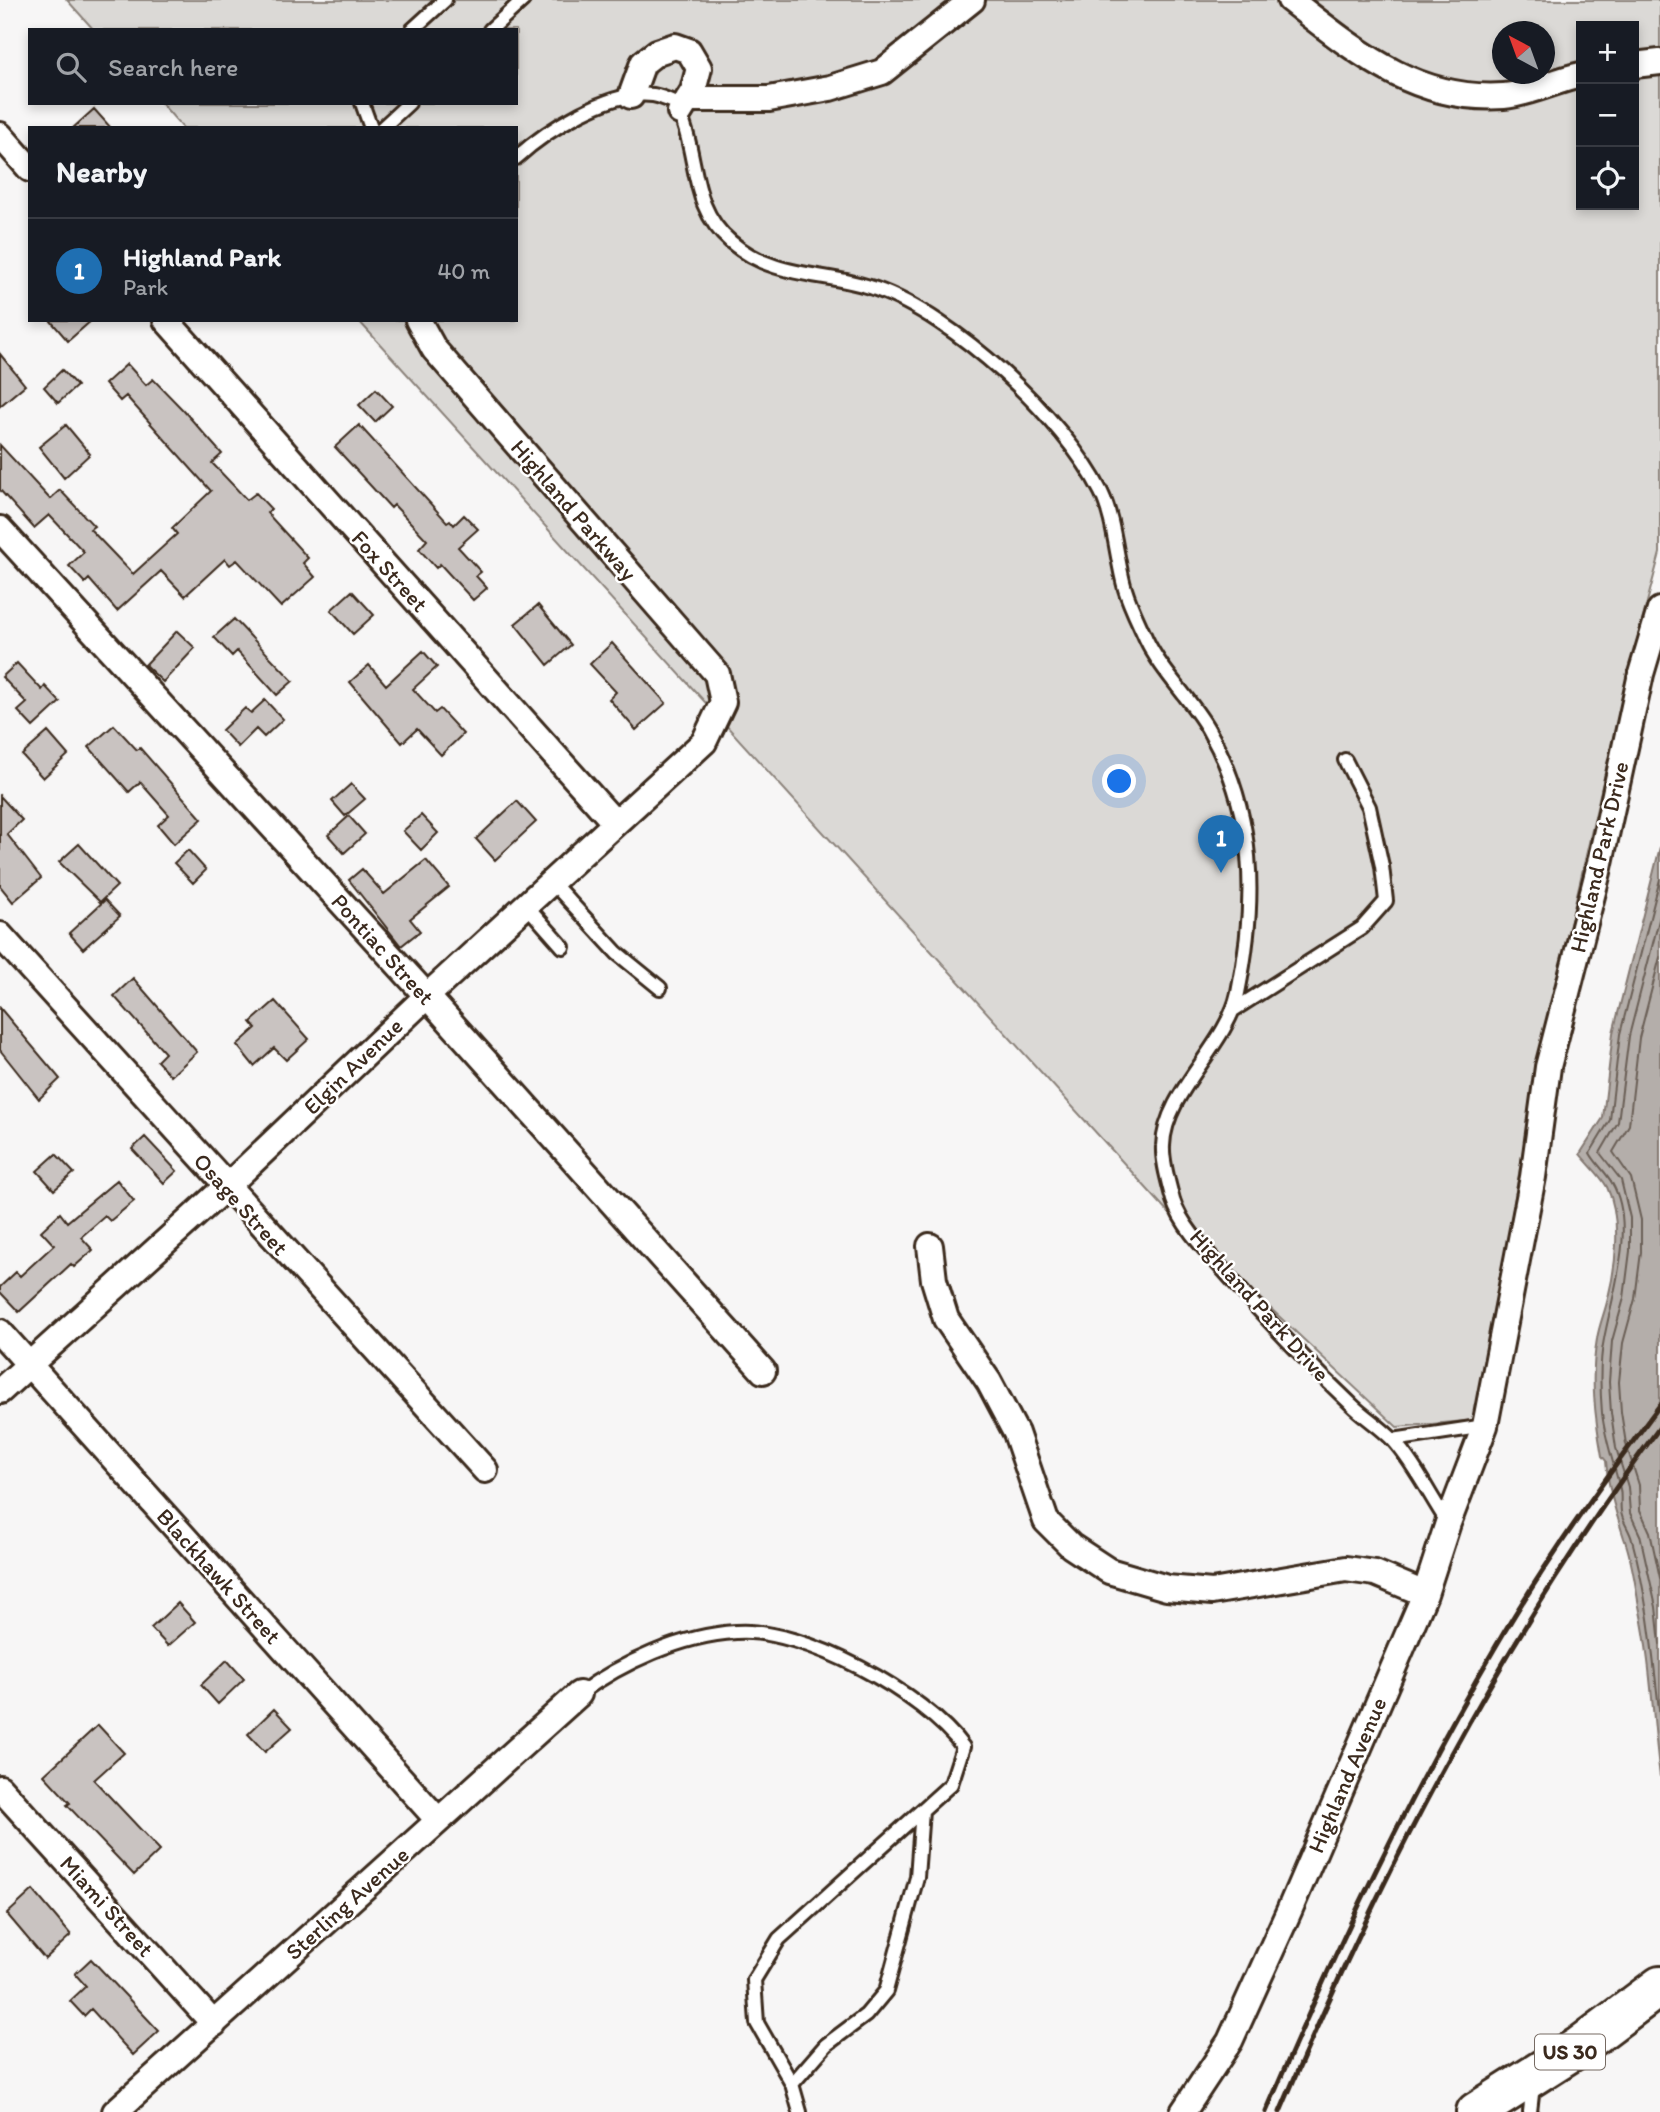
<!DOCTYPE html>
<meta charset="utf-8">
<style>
body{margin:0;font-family:Itim,sans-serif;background:#20242c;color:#f1f3f6}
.controls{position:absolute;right:21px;top:21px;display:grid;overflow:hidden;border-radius:0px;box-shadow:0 4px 10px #0003}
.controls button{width:63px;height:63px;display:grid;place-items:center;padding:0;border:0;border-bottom:2px solid #363941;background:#171b24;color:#f1f3f6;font:35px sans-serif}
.compass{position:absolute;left:1492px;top:21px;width:63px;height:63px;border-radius:50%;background:#171b24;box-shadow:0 4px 10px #0003;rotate:319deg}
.you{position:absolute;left:1120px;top:782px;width:24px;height:24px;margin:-18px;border:5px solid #fff;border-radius:50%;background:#1a73e8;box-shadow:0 0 0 10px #1a73e833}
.badge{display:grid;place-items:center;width:46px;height:46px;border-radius:50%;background:#1f6fb2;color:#fff;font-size:23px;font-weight:700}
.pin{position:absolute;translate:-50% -58px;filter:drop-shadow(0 2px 4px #0008)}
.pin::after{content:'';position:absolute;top:37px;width:24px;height:21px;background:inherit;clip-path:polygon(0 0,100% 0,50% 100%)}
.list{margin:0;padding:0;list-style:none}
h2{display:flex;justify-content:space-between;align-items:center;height:91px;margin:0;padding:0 28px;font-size:30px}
h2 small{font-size:23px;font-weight:400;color:#9ea1a6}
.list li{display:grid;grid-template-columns:46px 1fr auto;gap:21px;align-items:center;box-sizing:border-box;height:105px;padding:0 28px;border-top:2px solid #363941}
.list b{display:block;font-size:26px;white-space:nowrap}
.list p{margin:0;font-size:23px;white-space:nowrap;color:#9ea1a6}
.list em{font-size:23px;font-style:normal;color:#9ea1a6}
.icon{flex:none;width:38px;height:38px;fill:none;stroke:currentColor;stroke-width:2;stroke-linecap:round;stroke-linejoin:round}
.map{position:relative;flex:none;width:1660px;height:2112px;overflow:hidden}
.search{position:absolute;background:#171b24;box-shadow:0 4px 10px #0003;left:28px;top:28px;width:490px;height:77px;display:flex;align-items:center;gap:18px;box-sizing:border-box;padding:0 24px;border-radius:0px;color:#9ea1a6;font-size:26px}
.panel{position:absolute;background:#171b24;box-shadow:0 4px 10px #0003;left:28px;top:126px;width:490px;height:196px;border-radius:0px}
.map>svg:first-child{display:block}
.green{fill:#dbd9d6;stroke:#8b827a;stroke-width:2;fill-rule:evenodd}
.water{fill:#b4aeaa;stroke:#847972;stroke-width:2}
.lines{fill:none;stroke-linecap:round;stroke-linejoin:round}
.shore{stroke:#6b5f56;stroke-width:2}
.building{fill:#c9c3c1;stroke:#3b2a1e;stroke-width:2}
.lane-casing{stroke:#3b2a1e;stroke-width:18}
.street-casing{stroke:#3b2a1e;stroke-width:30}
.primary-casing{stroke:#3b2a1e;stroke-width:44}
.lane{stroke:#fff;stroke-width:12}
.street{stroke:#fff;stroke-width:24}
.primary{stroke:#fff;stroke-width:38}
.rail{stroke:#3b2a1e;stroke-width:5}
.labels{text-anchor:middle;stroke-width:5;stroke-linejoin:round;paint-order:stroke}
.shield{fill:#fff;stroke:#766a62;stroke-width:2}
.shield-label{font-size:21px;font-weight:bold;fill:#3b2a1e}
.street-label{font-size:23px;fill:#3b2a1e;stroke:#fff}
</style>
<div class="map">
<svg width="1660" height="2112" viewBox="0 0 1660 2112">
<rect width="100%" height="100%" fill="#f7f6f6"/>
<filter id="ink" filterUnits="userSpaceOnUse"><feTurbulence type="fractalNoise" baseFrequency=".0143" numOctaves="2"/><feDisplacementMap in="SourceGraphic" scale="14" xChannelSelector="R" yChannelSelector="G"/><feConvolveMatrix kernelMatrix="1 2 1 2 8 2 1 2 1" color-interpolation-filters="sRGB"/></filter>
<g filter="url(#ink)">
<!-- green -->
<path class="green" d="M67,0H1660V553L1627,678L1537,1068L1477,1420L1397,1427L1169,1213L358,320H516V128H183L161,103H516V30H94ZM1581,26H1634V205H1581ZM1502,32H1544V74H1502Z"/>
<!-- water -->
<path class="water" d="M1660,847V1777C1653,1721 1651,1662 1639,1606C1635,1584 1632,1559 1624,1538C1616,1513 1608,1488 1606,1461L1602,1456C1595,1417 1590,1379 1597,1339C1599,1325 1605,1312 1608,1298C1616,1266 1622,1218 1607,1187C1601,1176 1588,1164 1580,1154L1603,1118L1613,1033Z"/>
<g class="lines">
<!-- shore -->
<path class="shore" d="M1660,879L1620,1034L1610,1120L1590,1153C1596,1164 1606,1172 1612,1183C1637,1225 1612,1295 1604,1339C1599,1363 1600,1389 1602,1413C1605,1440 1614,1463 1620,1489C1622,1498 1619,1507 1622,1516C1624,1524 1630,1531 1632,1540C1648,1598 1653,1658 1660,1718
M1660,916L1629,1036L1618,1122L1600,1153L1621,1180L1630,1218V1251L1624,1298L1612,1341L1609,1382L1611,1413L1616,1448L1628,1487L1630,1513L1640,1535L1656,1607L1660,1644
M1660,957L1639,1038L1629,1125L1613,1152L1631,1178L1641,1220V1252L1635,1299L1623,1343L1619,1382L1621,1412L1626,1444L1639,1485L1640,1510L1650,1532L1660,1578"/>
</g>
<!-- building -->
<path class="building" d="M94,109L111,128H73Z
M50,320H92L68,341Z
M0,354L25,385L0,406Z
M127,364L146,385L153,379L183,410L222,454L212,463L247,500L256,493L271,509L267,513L308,558L303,563L315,577L281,607L237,560L230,565L225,559L185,596L161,571L117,611L89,579L85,583L69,566L84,552L49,515L34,528L0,490V445L50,499L60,490L94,526L90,529L133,574L177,534L172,528L211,491L126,396L120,401L105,384Z
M62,370L77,386L58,403L44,387Z
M376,389L392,406L375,422L359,405Z
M66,425L90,454L64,478L39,447Z
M359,425L447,522L450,520L454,525L464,515L478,529L458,547L481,572L476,576L487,588L473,600L440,564L436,568L419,549L427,540L394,505L391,508L335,447Z
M352,591L374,615L353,634L331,610Z
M538,605L571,645L548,665L515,624Z
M234,619L293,681L277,695L237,651L232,656L214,637Z
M177,631L195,648L163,682L145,665Z
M612,643L666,703L636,730L609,699L616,692L590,664Z
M423,651L437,667L413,689L435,713L440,709L463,734L441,755L417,729L402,743L350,682L369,665L386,685Z
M17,663L42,690L45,686L60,702L33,727L18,711L27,703L2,677Z
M265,700L283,719L264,737L256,729L238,747L222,730L245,708L251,713Z
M114,725L137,750L140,748L202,819L174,844L158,825L169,815L140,782L129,792L89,747Z
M48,732L68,755L43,778L22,755Z
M351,784L365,799L345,816L332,801Z
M0,796L22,820L7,834L41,878L13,902L0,886Z
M517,801L536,822L495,860L476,839Z
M421,815L438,833L421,850L403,831Z
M349,816L365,834L344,853L328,835Z
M79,844L117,886L100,902L59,862Z
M188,850L206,870L193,883L174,863Z
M426,860L449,887L410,919L420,931L401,946L349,880L362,869L384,894Z
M105,900L120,916L83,949L69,933Z
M133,978L197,1052L171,1076L157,1061L165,1053L114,996Z
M275,1001L309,1039L286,1060L274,1048L254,1066L237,1045L256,1028L251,1022Z
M0,1008L60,1079L39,1099L0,1050Z
M145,1137L177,1171L164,1183L132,1149Z
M56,1154L74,1173L54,1190L37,1171Z
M117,1180L134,1201L110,1221L105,1216L81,1237L93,1250L74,1267L71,1264L19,1312L0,1292V1287L16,1272L20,1276L54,1245L41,1231L60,1213L67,1222Z
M178,1603L195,1622L168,1646L151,1628Z
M227,1660L244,1679L218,1704L201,1685Z
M274,1709L292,1728L265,1752L248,1734Z
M98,1725L124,1753L94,1780L160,1850L134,1875L67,1805L70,1803L44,1775Z
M33,1890L71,1935L45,1959L7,1914Z
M91,1959L159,2031L133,2055L91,2009L84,2016L70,2001L86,1986L75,1974Z"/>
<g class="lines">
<!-- lane casing -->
<g class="lane-casing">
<path id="lane" d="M412,30L445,0
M490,30L523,0
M362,103L371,128
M382,128L409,103
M516,158C547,130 610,89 653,95C660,96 668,100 674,102C701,150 686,204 731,242C776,280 825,271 876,289C954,316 1064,418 1101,492C1115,521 1116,558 1125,589C1130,606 1139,623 1146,639C1161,671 1190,698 1208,729C1256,812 1257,900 1238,993C1227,1046 1164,1093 1163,1146C1162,1162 1169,1184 1173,1200C1181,1226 1208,1253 1226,1273C1266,1319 1307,1362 1351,1404C1364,1417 1381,1427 1393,1440C1414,1463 1430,1496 1448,1523
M551,881L617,953L660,988
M526,905L563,947
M1232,1011L1362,928L1386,901L1382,866L1369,807L1345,760
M1393,1440L1485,1426
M579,1694C621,1663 682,1635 736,1632C803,1627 925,1694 963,1747L951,1784L779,1939L754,1980L757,2023L792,2084L800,2112
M792,2084L826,2045L866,2015L886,1991L917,1877L922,1810
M1530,2112L1533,2085"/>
</g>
<!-- street casing -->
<g class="street-casing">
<path id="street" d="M1290,0C1356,51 1415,102 1504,96C1529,94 1556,80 1581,75
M1634,65L1660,62
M631,96L643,63L657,52L675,46L689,51L699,68L693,91L680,112
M688,99H769L830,88L882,72L972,0
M0,135L30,169
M166,320L615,823
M0,529L427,996L763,1371
M0,935L485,1470
M930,1246L934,1280L946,1319L989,1382L1016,1433L1046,1521L1071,1546L1109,1571L1167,1588L1212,1592L1346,1569L1375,1573L1425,1594
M0,1332L438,1820
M0,1391L226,1187L427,996L704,742L723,702L717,674L434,349L418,320
M0,1788L214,2024
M115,2112L579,1694
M1183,2112L1230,2041L1289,1911L1425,1594L1448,1523L1485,1426L1533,1177L1548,1067L1598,872L1641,674L1660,610"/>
</g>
<!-- primary casing -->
<g class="primary-casing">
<path id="primary" d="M1476,2112L1580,2046L1660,1986"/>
</g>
<!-- lane -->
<use href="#lane" class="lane"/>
<!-- street -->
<use href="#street" class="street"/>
<!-- primary -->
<use href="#primary" class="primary"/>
<!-- rail -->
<path class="rail" d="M1266,2112C1334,1952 1408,1795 1496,1646C1545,1562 1602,1483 1660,1405
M1280,2112C1382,1871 1503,1637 1660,1427"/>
</g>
</g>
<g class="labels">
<!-- shield labels -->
<rect class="shield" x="1535" y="2034.5" width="70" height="35" rx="5"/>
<g class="shield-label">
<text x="1570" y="2059">US 30</text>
</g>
<!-- street labels -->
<g class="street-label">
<text transform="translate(574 510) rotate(49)" y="8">Highland Parkway</text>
<text transform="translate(390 571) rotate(48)" y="8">Fox Street</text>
<text transform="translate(1599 857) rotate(-77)" y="8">Highland Park Drive</text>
<text transform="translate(383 949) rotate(48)" y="8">Pontiac Street</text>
<text transform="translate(353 1066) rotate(-44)" y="8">Elgin Avenue</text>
<text transform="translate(241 1204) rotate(48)" y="8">Osage Street</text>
<text transform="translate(1260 1305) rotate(48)" y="8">Highland Park Drive</text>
<text transform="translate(219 1576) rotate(48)" y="8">Blackhawk Street</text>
<text transform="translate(1347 1775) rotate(-67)" y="8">Highland Avenue</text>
<text transform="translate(347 1903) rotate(-42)" y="8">Sterling Avenue</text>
<text transform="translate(107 1906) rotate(48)" y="8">Miami Street</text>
</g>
</g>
</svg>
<div class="controls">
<button>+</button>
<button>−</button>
<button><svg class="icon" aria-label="locate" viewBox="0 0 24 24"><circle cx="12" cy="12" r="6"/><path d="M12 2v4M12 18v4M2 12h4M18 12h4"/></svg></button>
</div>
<svg class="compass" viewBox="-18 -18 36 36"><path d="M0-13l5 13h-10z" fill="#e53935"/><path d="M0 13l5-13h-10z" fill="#9ea1a6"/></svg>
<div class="you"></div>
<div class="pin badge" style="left:1221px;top:873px">1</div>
<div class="search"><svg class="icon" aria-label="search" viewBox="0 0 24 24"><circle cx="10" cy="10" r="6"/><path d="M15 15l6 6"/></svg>Search here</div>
<section class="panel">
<h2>Nearby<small></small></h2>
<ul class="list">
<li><span class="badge">1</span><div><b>Highland Park</b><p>Park</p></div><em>40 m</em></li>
</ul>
</section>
</div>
